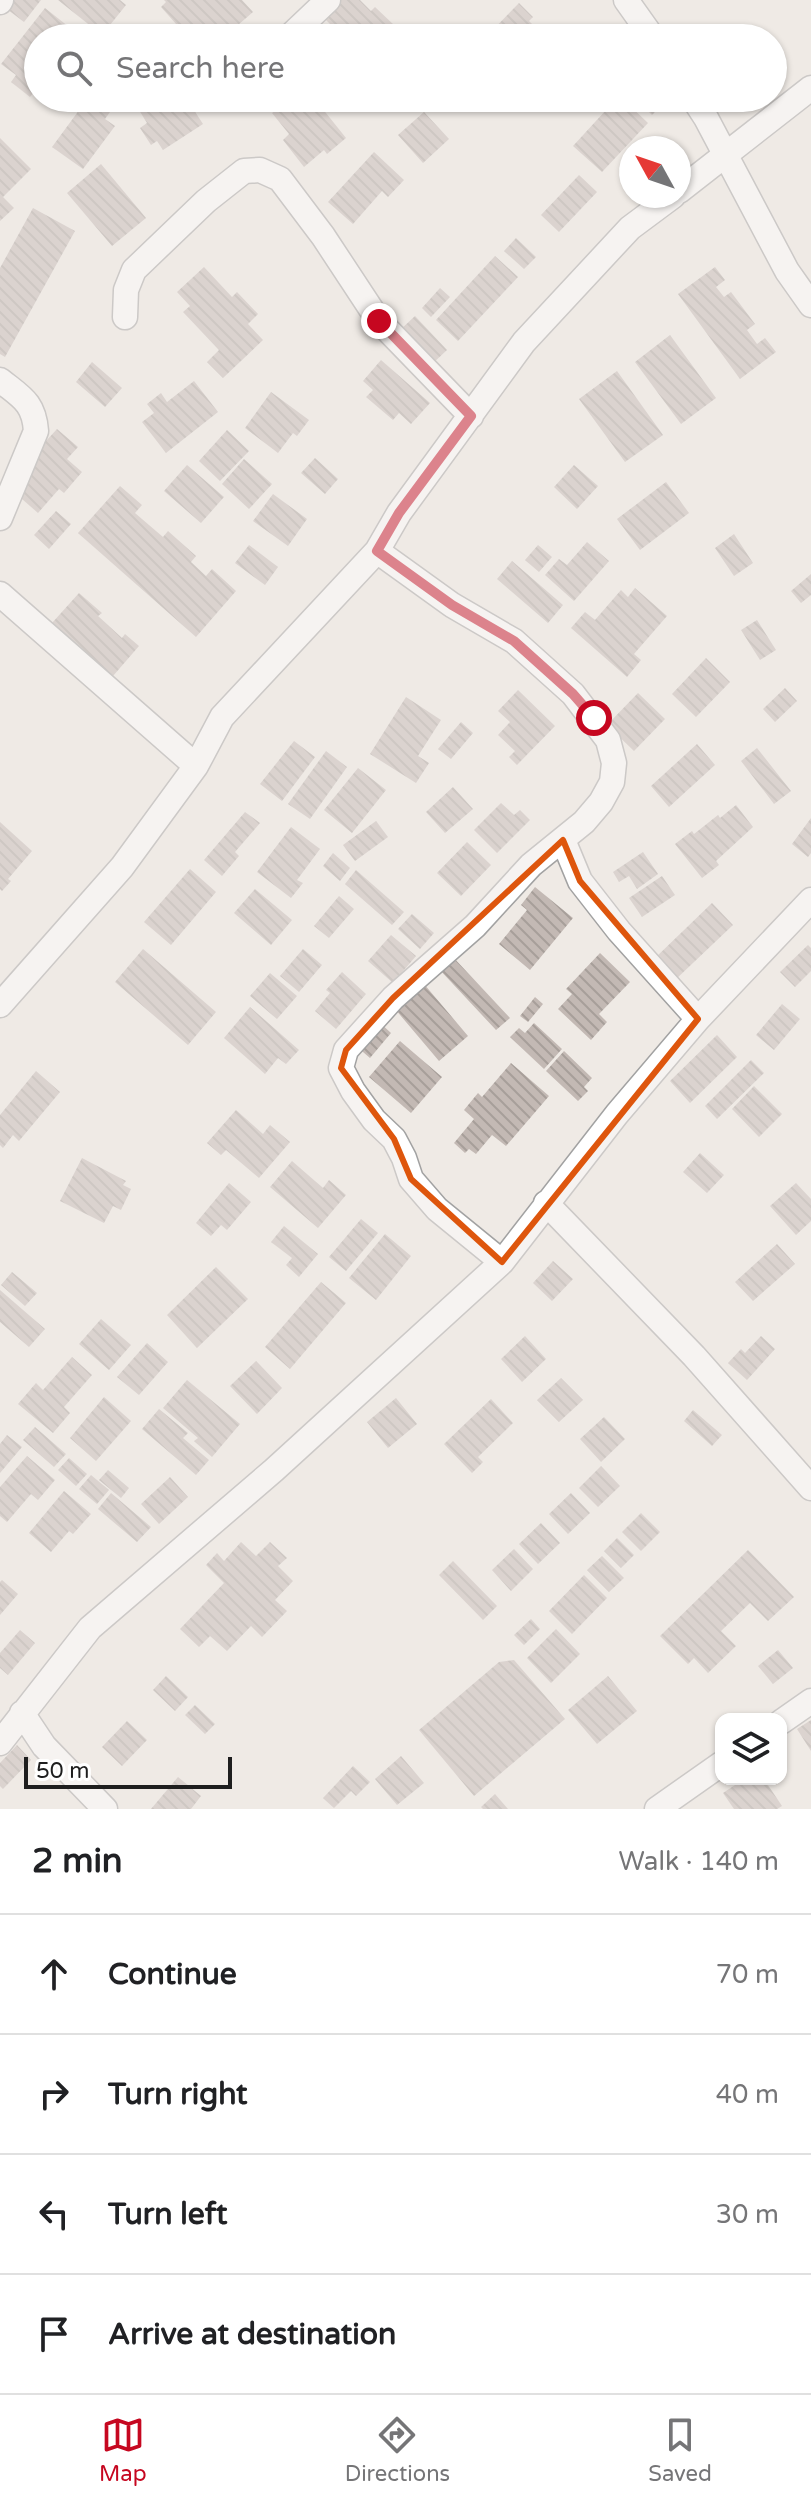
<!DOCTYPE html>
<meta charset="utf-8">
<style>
body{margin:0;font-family:"Varela Round",sans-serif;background:#f2f2f2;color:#202124}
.controls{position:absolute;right:24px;bottom:24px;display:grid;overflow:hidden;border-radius:16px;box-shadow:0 2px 6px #0004}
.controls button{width:72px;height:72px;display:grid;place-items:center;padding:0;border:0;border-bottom:2px solid #e0e0e0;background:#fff;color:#202124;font:40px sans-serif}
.compass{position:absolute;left:619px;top:136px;width:72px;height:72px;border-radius:50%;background:#fff;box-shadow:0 2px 6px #0004;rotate:310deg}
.scale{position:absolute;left:24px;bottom:20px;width:208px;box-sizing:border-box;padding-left:8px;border:4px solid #1e1e1e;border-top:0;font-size:22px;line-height:28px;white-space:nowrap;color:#1e1e1e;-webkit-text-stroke:6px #fff;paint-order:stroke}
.stop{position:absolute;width:24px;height:24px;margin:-18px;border:6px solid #c60720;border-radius:50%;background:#fff}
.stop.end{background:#c60720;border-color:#fff;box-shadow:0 2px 8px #0008}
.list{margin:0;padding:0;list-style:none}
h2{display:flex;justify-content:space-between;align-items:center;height:104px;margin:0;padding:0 32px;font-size:34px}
h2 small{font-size:26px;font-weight:400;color:#757577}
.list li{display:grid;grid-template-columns:52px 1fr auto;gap:24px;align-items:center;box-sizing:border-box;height:120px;padding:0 32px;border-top:2px solid #e0e0e0}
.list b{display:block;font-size:30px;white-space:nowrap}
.list em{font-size:26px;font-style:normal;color:#757577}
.icon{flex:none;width:44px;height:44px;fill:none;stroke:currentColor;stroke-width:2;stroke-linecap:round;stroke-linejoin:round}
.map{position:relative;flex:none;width:811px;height:1809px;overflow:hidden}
.search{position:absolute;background:#fff;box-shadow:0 2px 6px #0004;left:24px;right:24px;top:24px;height:88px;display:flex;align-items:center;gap:20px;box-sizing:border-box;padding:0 28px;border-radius:44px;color:#757577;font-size:30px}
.sheet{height:584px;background:#fff}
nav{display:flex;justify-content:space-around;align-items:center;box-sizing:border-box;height:112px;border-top:2px solid #e0e0e0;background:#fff;font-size:22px;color:#757577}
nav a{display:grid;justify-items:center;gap:4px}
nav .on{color:#c60720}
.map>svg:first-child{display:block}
.building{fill:url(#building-back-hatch)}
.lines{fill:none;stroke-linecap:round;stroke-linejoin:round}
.minor-casing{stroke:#a2a2a2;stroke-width:27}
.minor{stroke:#fff;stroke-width:24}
.route{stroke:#c60720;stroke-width:10}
.marked{fill:none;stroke:#de560d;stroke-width:6;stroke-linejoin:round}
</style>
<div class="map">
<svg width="811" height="1809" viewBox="0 0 811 1809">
<defs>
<pattern id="building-back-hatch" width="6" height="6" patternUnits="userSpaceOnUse" patternTransform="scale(2)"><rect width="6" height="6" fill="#c3b9b4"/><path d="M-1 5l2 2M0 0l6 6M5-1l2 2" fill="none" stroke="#a79f9a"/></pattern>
</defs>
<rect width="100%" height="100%" fill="#efeae5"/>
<!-- building -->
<path class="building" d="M7,0H41L24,22L3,6Z
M58,0H120L126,5L102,35Z
M164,0H242L253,12L223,38H196L188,30L184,33L161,7L166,2Z
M340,0H360L371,11L375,7L394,25L381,38H340L342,36L323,17Z
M519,3L533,17L529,21L546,38H485Z
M45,8L83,38H38V87L30,97L11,82L16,75L1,64Z
M88,98H105L115,105L105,119L115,126L83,169L52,147Z
M121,98H186L203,124L163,150L157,141L151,145L140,128L147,123L134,102L127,106Z
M291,98H314L346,138L327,154L324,150L304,167L283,140L289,134L272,113Z
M538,98H565L552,111Z
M617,98H622L648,123L602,172L573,146Z
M635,98H661L665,102L652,115Z
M424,112L449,139L423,163L398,135Z
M0,138L31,169L3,197L14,208L0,221Z
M374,152L404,180L388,197L382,191L353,224L328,202Z
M101,164L146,218L112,246L67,193Z
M579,175L597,192L559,232L541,215Z
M33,208L75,231L5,357L0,354V268Z
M516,238L536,257L524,269L504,251Z
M495,256L518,277L458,341L436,320Z
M204,267L232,297L237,292L258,314L248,324L263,340L223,378L207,362L219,350L183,312L190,306L177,292Z
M715,267L725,280L716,287L724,297L731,292L755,324L747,330L757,344L765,338L776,352L740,379L678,294Z
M440,288L450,297L431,317L422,308Z
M415,316L447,350L431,365L399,331Z
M670,335L716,398L681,424L635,362Z
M381,360L430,403L411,424L399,413L393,420L366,397L373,390L363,381Z
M92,362L122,388L105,407L76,382Z
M617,371L663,435L625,462L579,399Z
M194,381L218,412L166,453L142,422L154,413L147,404L161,393L167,402Z
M271,392L309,420L297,436L293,433L278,453L245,428Z
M57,429L78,447L67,459L82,472L64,493L59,489L38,513L14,492L33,470L25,464Z
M227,430L249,451L220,481L199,461Z
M315,458L338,479L325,494L301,473Z
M244,459L272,484L249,509L222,484Z
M187,465L224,497L201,523L164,491Z
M574,465L598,486L577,509L554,487Z
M666,482L689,513L640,550L617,519Z
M120,486L142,505L135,513L163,537L168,531L196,556L191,562L206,576L212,569L236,591L196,637L78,533Z
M273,494L307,519L288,546L253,521Z
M56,511L71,524L49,549L34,535Z
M734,534L753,563L734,576L715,548Z
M587,542L609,561L574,601L545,575L559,559L567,565Z
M249,545L278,567L265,585L235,563Z
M538,545L552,557L539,572L525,560Z
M512,561L563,605L548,623L497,579Z
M811,574V595L801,603L791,591Z
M635,588L667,616L634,654L641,660L627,677L571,628L585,612L595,620L621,590L628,597Z
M79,593L102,613L98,616L122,638L125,634L139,646L113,676L52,623Z
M757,620L776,650L760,660L741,630Z
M706,658L730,682L696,717L672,694Z
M785,688L797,701L775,722L763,709Z
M518,690L555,726L517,765L509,757L515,751L498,735L510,722L498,711Z
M638,693L665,719L634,751L607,725Z
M406,697L441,720L418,756L429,763L416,783L370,754Z
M461,722L473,733L451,759L438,749Z
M294,741L315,757L282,801L260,784Z
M697,744L715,765L669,807L651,786Z
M757,748L791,791L774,804L741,761Z
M326,751L347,767L310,819L288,804Z
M358,768L386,790L352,833L324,810Z
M453,787L473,809L445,833L426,812Z
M501,803L514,815L520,810L530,820L497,853L474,830Z
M736,805L753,827L716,861L719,865L702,878L675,844L692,831L694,834L718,815L720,818Z
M245,812L260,823L235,852L239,856L222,876L204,860Z
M811,818V853L808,857L792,844Z
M376,821L388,837L355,861L343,845Z
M0,822L32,851L8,879L11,881L2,891L0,889Z
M291,827L320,849L297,880L303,883L291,898L257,872Z
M467,842L491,865L461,896L437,873Z
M643,852L658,874L637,889L629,876L619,882L613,872Z
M333,853L350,868L340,881L323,866Z
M190,869L216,892L171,945L144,922Z
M356,870L404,912L392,925L345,884Z
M662,876L675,895L642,917L629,898Z
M535,887L573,918L530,970L499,944L527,910L521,905Z
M255,889L292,920L271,945L234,913Z
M339,896L354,909L329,938L314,926Z
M712,903L733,925L674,981L653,960Z
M412,914L434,933L420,949L398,929Z
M391,935L416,956L393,983L368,961Z
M808,945L811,948V971L795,987L780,972Z
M143,949L216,1012L188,1045L115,982Z
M303,949L322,965L299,992L280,976Z
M600,953L630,982L599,1014L607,1022L591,1040L558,1009L572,994L566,989Z
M452,956L510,1018L496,1030L438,968Z
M342,972L366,994L336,1029L315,1011L330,993L326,990Z
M270,973L297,996L277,1019L250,996Z
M424,984L468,1036L439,1061L395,1009Z
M535,997L543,1004L528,1022L520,1016Z
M782,1004L800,1019L774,1050L756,1035Z
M250,1007L299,1050L286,1064L278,1058L265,1074L224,1038Z
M378,1021L391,1033L370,1058L356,1046Z
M534,1023L562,1049L544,1069L510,1037L519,1028L525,1033Z
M717,1035L737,1057L690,1103L670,1081Z
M400,1041L442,1077L411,1113L369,1077Z
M564,1051L592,1078L584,1087L588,1091L578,1101L546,1071Z
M751,1060L764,1073L717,1119L705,1106Z
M511,1063L549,1096L506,1146L492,1135L476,1154L469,1149L465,1153L454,1143L474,1119L464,1110L478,1093L482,1097Z
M36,1071L60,1092L19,1141L13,1135L3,1148L0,1145V1115Z
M754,1086L782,1114L759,1137L732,1109Z
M236,1110L263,1134L270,1125L290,1142L259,1178L226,1150L221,1155L207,1143Z
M700,1153L724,1175L707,1193L683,1172Z
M82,1158L126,1181L123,1185L131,1189L121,1210L113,1206L104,1223L60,1201Z
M292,1161L323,1188L329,1180L346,1195L318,1228L270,1187Z
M229,1183L251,1202L227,1230L221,1225L211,1236L196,1223Z
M796,1183L811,1199V1221L796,1235L770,1206Z
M361,1219L378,1233L346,1271L329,1257Z
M284,1226L318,1254L299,1277L286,1265L292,1258L271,1242Z
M385,1234L411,1256L376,1300L349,1278Z
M777,1244L795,1264L753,1301L735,1282Z
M553,1261L573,1279L552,1301L533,1283Z
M216,1267L248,1299L197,1348L167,1315Z
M12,1272L37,1293L25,1306L1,1285Z
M321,1282L346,1303L290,1369L265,1347Z
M0,1290L45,1329L29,1347L0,1322Z
M101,1319L131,1345L109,1370L79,1344Z
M525,1336L546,1359L522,1382L501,1359Z
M761,1336L775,1349L747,1380L728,1363L741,1349L745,1353Z
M147,1343L168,1362L139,1395L117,1377Z
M72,1357L92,1375L64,1407L70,1413L53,1433L18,1404L36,1383L43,1390Z
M256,1361L282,1388L257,1414L230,1386Z
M561,1378L583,1400L559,1422L537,1400Z
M187,1380L240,1424L212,1457L194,1441L198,1438L163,1408Z
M104,1397L131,1421L96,1461L70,1438Z
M396,1398L417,1424L388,1448L367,1422Z
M491,1399L513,1423L478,1457L483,1462L472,1473L444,1444Z
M159,1409L188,1433L183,1438L209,1460L196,1475L142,1429Z
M693,1410L722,1435L712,1446L684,1421Z
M604,1417L625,1439L601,1462L580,1439Z
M35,1427L66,1454L54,1467L23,1440Z
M7,1435L22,1447L0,1473V1444Z
M27,1456L55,1480L38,1500L31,1494L7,1522L0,1516V1487Z
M69,1458L87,1474L76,1486L58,1470Z
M601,1466L620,1486L598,1507L579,1488Z
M108,1470L129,1488L121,1498L99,1480Z
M91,1475L109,1490L97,1504L79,1489Z
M170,1477L188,1497L159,1524L141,1504Z
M64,1491L91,1514L73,1534L69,1531L51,1552L29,1533Z
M111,1493L151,1527L137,1542L98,1509Z
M571,1493L590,1513L568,1534L549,1514Z
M641,1513L660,1532L641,1551L622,1532Z
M541,1523L560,1543L538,1564L519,1544Z
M617,1538L634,1555L621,1568L604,1551Z
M241,1542L256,1556L270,1542L287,1558L278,1566L293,1581L275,1600L287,1611L262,1637L251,1626L227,1651L210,1636L199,1647L180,1629L224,1583L206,1565L217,1553L224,1561Z
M514,1549L533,1569L511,1591L492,1570Z
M748,1550L794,1597L768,1621L750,1603L721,1631L736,1646L708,1673L694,1658L688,1664L660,1636Z
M602,1556L624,1578L609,1592L587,1570Z
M453,1561L497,1606L483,1620L439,1575Z
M584,1575L607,1598L572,1634L549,1611Z
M2,1580L18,1594L0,1615V1582Z
M531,1619L540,1629L524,1645L514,1635Z
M556,1629L580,1654L551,1683L527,1658Z
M20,1630L35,1643L8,1675L0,1668V1653Z
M778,1650L793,1668L773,1684L758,1666Z
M514,1660L565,1719L474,1796L419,1730L499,1662Z
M166,1676L188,1697L175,1711L153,1690Z
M608,1676L637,1711L597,1744L568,1710Z
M195,1705L215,1724L205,1734L185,1715Z
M811,1720V1751L797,1729Z
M127,1721L147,1740L122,1766L102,1747Z
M17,1745L31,1760L3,1789L0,1786V1763Z
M401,1756L424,1783L397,1805L375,1779Z
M353,1766L370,1782L356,1796L351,1791L334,1808L323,1798Z
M178,1777L201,1796L191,1809H151Z
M744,1779H764L782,1806L777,1809H734L723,1793Z
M495,1794L508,1809H483L481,1807Z"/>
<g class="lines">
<!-- minor casing -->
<g class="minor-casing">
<path id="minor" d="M626,0L653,38
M0,2L1,0
M288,38L328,0
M693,98L706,118L787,271L811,305
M679,191L811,88
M125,317L126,290L134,270L206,201L244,171L260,170L280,179L323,236L379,321L471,416
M0,380C21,397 34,402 36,431L0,518
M377,551L452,605L514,641L573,694L608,740L614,763L612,782L601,802L584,822L531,865L475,926L393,998L346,1050L341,1068L353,1091L374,1120L394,1139L404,1158L411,1179L437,1209L502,1262
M0,594L196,766
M563,840L580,881L619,931L698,1019
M0,1005L122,867L196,766L222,717L377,551L399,513L524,342L630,228L673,196
M546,1203L694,1356L811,1488
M22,1713L44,1746L105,1809
M781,1722L811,1701
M0,1743L90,1628L274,1470L502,1262L617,1114L698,1019L811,900
M657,1809L721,1764"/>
</g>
<!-- minor -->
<use href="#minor" class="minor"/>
</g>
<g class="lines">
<!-- route -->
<path class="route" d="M379,321L471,416L399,513L377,551L452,605L514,641L573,694L594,718"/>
</g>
<!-- marked area -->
<path d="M0 0H811V1809H0ZM563,840L580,881L698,1019L502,1262L411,1179L394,1139L341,1068L346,1050L393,998Z" fill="#efeae5" fill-opacity=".55" fill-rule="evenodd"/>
<path class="marked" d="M563,840L580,881L698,1019L502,1262L411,1179L394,1139L341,1068L346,1050L393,998Z"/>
</svg>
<div class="controls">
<button><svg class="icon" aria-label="layers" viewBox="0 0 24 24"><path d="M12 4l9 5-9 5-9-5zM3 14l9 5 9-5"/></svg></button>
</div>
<svg class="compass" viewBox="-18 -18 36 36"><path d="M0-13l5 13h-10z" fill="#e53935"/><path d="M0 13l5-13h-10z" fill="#757577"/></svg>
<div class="scale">50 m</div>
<div class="stop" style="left:594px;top:718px"></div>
<div class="stop end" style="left:379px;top:321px"></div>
<div class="search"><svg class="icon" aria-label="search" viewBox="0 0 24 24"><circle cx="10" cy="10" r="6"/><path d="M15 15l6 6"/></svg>Search here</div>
</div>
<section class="sheet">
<h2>2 min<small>Walk · 140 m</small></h2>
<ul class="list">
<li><svg class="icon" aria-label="ahead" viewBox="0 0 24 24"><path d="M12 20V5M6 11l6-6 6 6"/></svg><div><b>Continue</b></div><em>70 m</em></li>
<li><svg class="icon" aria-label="right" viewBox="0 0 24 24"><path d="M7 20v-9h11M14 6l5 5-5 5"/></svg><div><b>Turn right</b></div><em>40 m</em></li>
<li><svg class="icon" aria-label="left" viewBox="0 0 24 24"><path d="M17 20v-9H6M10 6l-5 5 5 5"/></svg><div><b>Turn left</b></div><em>30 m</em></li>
<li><svg class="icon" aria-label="arrive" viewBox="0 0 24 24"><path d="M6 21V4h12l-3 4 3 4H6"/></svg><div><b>Arrive at destination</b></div></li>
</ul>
</section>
<nav>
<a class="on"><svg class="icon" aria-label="map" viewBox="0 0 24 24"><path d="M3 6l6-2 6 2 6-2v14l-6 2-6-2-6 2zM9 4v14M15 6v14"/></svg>Map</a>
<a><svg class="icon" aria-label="directions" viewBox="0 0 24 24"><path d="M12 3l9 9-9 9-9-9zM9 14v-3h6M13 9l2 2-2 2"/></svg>Directions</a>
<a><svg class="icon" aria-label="saved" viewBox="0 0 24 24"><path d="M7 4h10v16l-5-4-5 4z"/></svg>Saved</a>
</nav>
